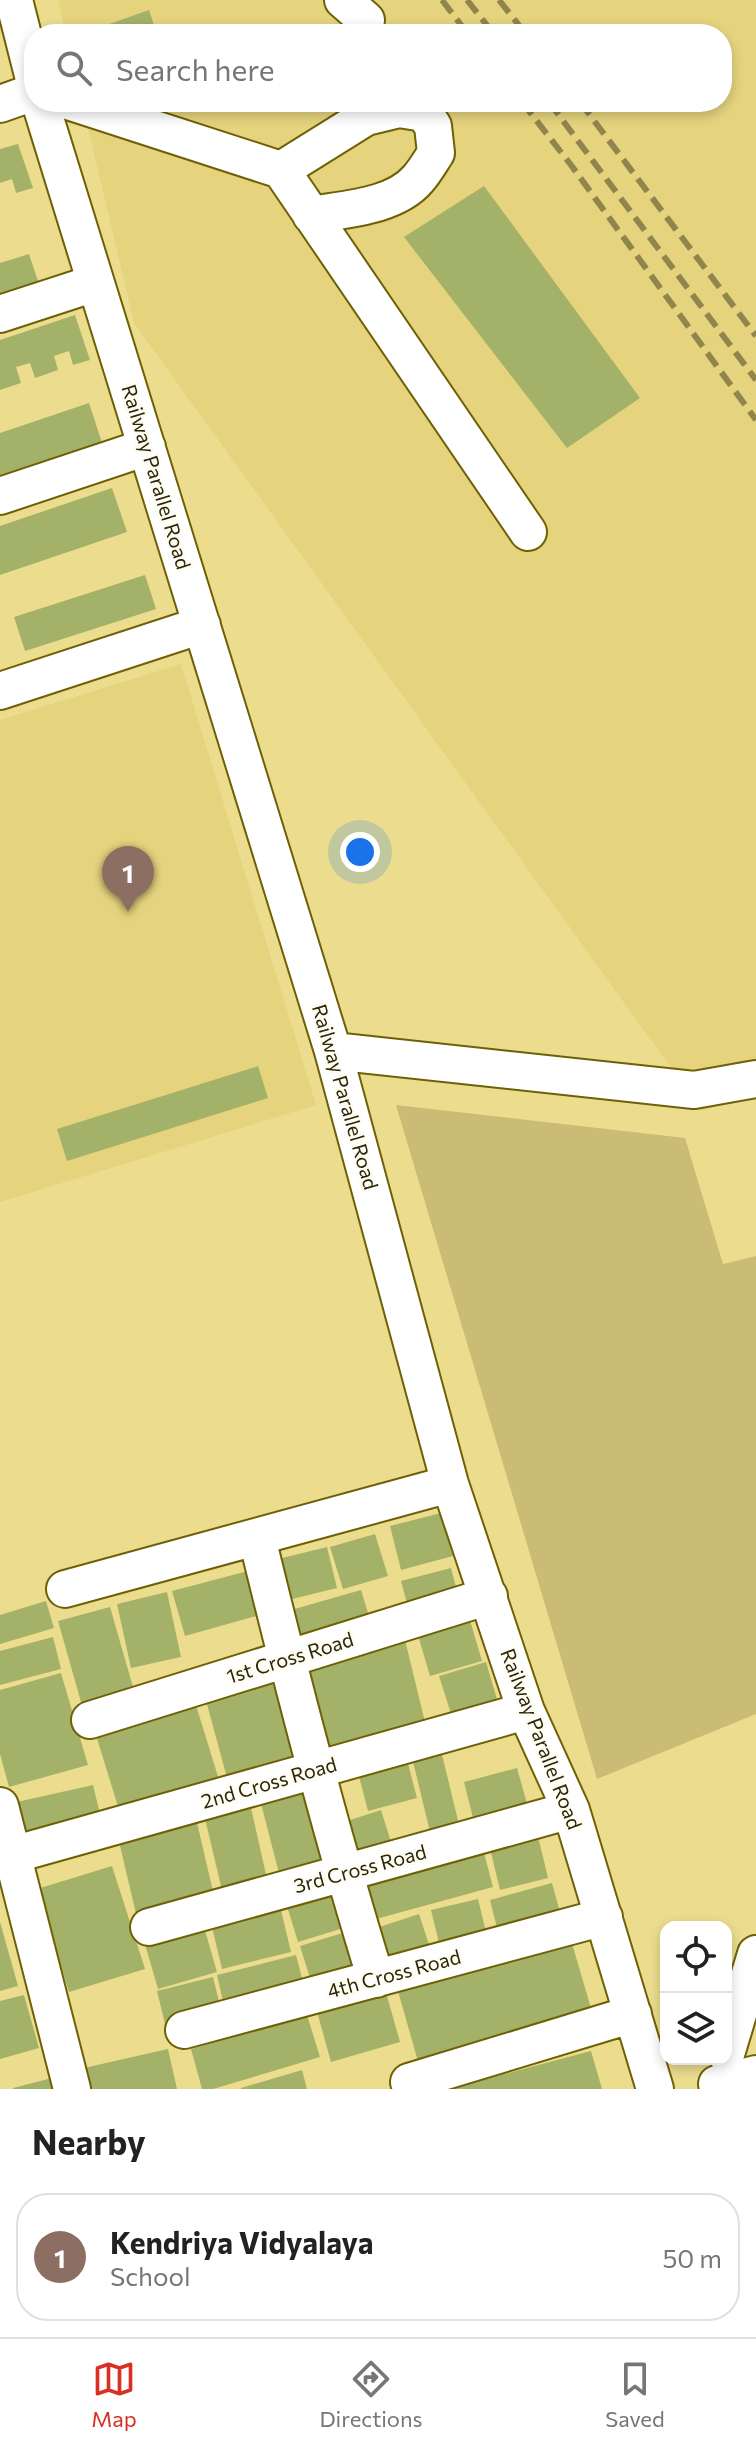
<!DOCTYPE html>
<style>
body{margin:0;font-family:Commissioner,sans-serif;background:#f6f6f6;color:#222}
.controls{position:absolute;right:24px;bottom:24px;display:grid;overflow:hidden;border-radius:16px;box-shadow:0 4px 12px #0003}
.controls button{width:72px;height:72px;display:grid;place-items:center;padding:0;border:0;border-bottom:2px solid #e0e0e0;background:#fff;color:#222;font:40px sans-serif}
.you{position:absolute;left:360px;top:852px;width:28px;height:28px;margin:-20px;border:6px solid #fff;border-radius:50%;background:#1a73e8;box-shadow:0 0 0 12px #1a73e833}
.badge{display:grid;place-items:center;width:52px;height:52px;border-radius:50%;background:#d93025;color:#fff;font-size:26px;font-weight:700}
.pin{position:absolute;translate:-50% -66px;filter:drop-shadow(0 2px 4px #0008)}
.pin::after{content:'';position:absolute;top:42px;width:28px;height:24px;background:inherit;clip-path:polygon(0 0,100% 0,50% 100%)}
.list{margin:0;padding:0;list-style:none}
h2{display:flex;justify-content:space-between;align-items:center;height:104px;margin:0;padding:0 32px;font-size:34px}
h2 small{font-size:26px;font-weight:400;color:#767676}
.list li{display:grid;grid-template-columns:52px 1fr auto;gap:24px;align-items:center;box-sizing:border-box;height:128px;margin:0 16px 16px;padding:0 16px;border:2px solid #e0e0e0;border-radius:32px}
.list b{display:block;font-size:30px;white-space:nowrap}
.list p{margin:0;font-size:26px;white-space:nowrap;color:#767676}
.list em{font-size:26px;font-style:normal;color:#767676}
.icon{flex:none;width:44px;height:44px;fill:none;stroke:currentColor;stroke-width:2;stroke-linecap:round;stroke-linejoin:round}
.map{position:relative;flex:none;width:756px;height:2089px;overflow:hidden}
.search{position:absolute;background:#fff;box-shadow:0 4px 12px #0003;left:24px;right:24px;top:24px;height:88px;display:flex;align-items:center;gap:20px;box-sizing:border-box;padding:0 28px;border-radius:32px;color:#767676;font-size:30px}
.sheet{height:248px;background:#fff}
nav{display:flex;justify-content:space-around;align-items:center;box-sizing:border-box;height:112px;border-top:2px solid #e0e0e0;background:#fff;font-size:22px;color:#767676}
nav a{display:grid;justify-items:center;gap:4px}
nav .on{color:#d93025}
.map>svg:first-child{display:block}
.built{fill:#e5d37d}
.green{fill:#cabc75}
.building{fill:#a3b268}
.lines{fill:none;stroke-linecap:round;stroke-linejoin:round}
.minor-casing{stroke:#6f6005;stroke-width:40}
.minor{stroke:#fff;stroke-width:36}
.rail{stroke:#90854c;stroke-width:6;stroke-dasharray:16 8;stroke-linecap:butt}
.labels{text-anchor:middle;stroke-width:6;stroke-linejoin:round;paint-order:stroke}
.street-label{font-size:20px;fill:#2d2605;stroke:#fdfcf5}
</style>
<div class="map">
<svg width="756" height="2089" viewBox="0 0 756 2089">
<rect width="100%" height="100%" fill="#ecdc8e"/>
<!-- built -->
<path class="built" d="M58,0H756V1094L702,1111L134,323L82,102H722V34H66Z
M181,664L316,1105L0,1202V720Z"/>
<!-- green -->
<path class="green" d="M396,1105L685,1138L723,1264L756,1256V1714L597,1779Z"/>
<!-- building -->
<path class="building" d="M149,10L157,34H103L101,27Z
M18,144L33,188L16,193L12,179L0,183V149Z
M484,186L640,398L567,448L404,237Z
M29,254L41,290L0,303V263Z
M75,315L90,360L73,365L69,351L54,356L58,370L35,378L30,363L16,367L21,383L0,390V340Z
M89,403L104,449L0,484V433Z
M112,488L127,532L0,575V526Z
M145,575L156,609L25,651L14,617Z
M258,1066L268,1098L67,1161L57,1129Z
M441,1513L453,1556L401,1570L390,1526Z
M375,1534L388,1576L343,1589L330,1547Z
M327,1547L337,1588L280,1602L270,1561Z
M451,1568L460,1602L410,1615L401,1581Z
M248,1571L260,1615L185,1636L172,1591Z
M361,1590L371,1623L294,1646L284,1612Z
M167,1592L181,1657L131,1668L117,1604Z
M46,1601L54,1628L0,1644V1615Z
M110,1607L135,1694L83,1709L58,1621Z
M469,1617L482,1661L430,1676L417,1632Z
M404,1636L425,1722L315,1749L294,1663Z
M53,1637L61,1669L0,1685V1651Z
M486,1662L499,1706L453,1720L439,1676Z
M281,1671L304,1757L227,1778L204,1693Z
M61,1673L88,1765L9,1787L0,1754V1690Z
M195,1702L220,1783L120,1813L95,1732Z
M438,1738L461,1833L432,1840L409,1745Z
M405,1752L417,1798L368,1811L356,1765Z
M517,1768L528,1807L474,1822L464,1782Z
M306,1780L329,1865L280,1877L258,1792Z
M93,1785L100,1814L24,1831L17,1802Z
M249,1799L270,1892L225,1903L203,1810Z
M381,1810L395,1855L353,1869L338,1824Z
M195,1814L215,1900L137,1918L117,1833Z
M536,1828L548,1878L500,1890L488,1840Z
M483,1849L493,1887L376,1919L365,1881Z
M112,1866L145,1969L69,1992L37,1889Z
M552,1883L562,1919L499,1936L490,1900Z
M338,1890L350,1926L298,1942L287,1906Z
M478,1899L487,1936L440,1947L431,1910Z
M280,1906L291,1952L222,1969L211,1923Z
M419,1914L432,1954L383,1970L370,1930Z
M0,1922L18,1986L0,1991Z
M204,1927L217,1972L158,1989L145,1944Z
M349,1931L359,1967L311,1981L300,1946Z
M571,1940L593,2015L419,2065L398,1991Z
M296,1955L305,1990L225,2010L217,1975Z
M213,1977L222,2014L166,2028L157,1991Z
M385,1989L400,2042L331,2062L316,2008Z
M24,1995L39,2048L0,2059V2001Z
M307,2015L320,2057L213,2089H202L191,2049Z
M168,2049L177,2089H88L84,2068Z
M591,2051L602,2089H452V2088Z
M302,2070L307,2089H241V2088Z
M56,2077L59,2089H13V2088Z"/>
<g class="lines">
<!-- minor casing -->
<g class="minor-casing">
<path id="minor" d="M14,0L34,79
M343,0L366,20
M40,102L333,1051L450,1484L526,1711L571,1810L655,2089
M71,102L281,170L528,532
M0,104L34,92
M281,170L366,117L399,109L424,113L433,126L436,153C430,162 425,171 418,179C394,207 345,209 311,215
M0,314L95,283
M0,496L147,447
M0,691L202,625
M333,1051L694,1090L756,1079
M257,1538C293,1686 331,1834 376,1979
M65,1589L450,1484
M90,1720L489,1596
M0,1806L72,2089
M12,1855L526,1711
M149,1927L571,1810
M184,2030L604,1917
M726,2054L756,1954
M409,2082L633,2014
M717,2084L756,2074"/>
</g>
<!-- minor -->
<use href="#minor" class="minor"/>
<!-- rail -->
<path class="rail" d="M442,0L468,34
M467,0L494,34
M499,0L526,34
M522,102L571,165L756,420
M549,102L756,380
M580,102L756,336"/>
</g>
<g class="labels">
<!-- street labels -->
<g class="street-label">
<text transform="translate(156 477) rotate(73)" y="7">Railway Parallel Road</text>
<text transform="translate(345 1097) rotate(74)" y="7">Railway Parallel Road</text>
<text transform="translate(290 1658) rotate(-17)" y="7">1st Cross Road</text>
<text transform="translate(541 1739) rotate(69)" y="7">Railway Parallel Road</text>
<text transform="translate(269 1783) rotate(-16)" y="7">2nd Cross Road</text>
<text transform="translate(360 1869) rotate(-15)" y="7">3rd Cross Road</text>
<text transform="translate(394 1974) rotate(-15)" y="7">4th Cross Road</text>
</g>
</g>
</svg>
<div class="controls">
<button><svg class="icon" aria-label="locate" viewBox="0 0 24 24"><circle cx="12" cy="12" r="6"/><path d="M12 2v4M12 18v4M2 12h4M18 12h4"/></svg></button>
<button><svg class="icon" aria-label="layers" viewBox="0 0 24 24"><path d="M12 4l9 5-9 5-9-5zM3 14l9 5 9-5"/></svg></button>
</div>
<div class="you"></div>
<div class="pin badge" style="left:128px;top:912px;background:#8d6e63">1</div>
<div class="search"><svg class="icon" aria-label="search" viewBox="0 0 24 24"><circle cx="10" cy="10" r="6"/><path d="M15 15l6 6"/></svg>Search here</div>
</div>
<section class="sheet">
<h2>Nearby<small></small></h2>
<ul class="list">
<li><span class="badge" style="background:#8d6e63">1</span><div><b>Kendriya Vidyalaya</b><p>School</p></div><em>50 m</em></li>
</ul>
</section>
<nav>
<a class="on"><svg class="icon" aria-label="map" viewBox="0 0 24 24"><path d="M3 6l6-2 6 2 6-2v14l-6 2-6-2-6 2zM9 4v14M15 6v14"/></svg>Map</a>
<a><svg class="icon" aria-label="directions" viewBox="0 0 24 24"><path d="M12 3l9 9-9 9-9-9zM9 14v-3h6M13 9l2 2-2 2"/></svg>Directions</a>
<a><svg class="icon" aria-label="saved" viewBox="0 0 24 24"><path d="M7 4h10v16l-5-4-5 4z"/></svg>Saved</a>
</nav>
